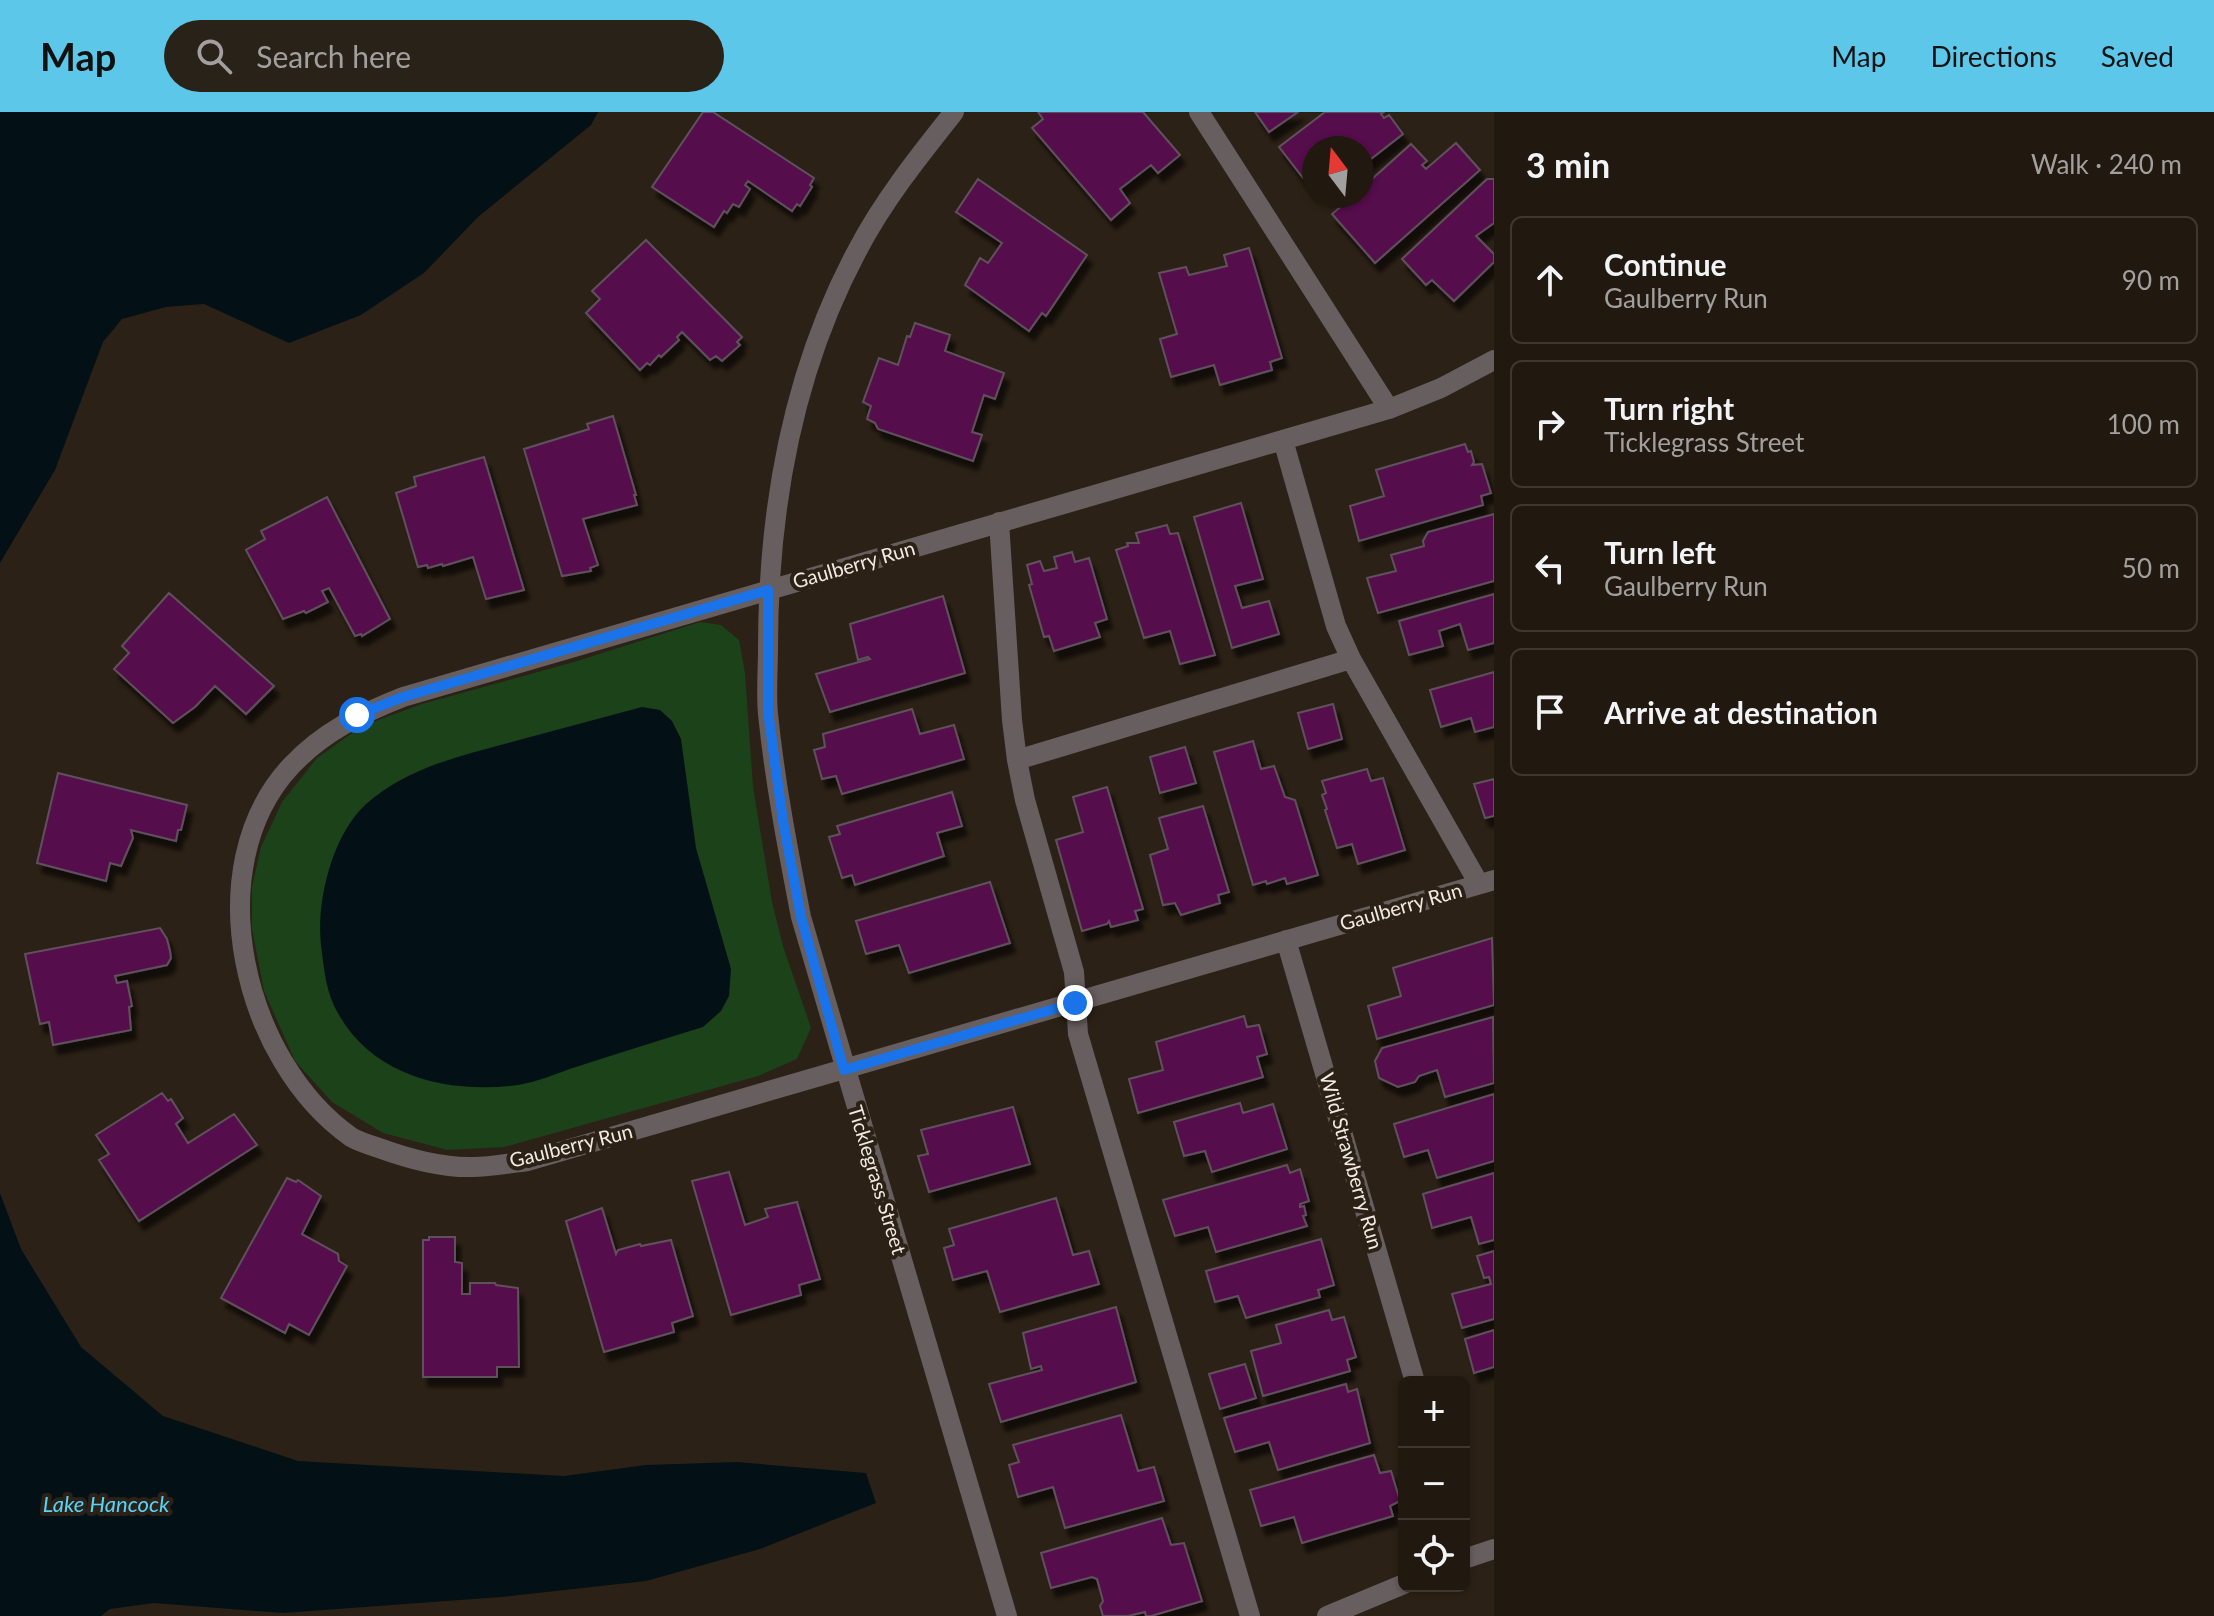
<!DOCTYPE html>
<meta charset="utf-8">
<style>
body{margin:0;font-family:Lato,sans-serif;background:#292219;color:#f1f3f6}
.controls{position:absolute;right:24px;bottom:24px;display:grid;overflow:hidden;border-radius:12px;box-shadow:0 2px 6px #0004}
.controls button{width:72px;height:72px;display:grid;place-items:center;padding:0;border:0;border-bottom:2px solid #3e3830;background:#211910;color:#f1f3f6;font:40px sans-serif}
.compass{position:absolute;left:1302px;top:24px;width:72px;height:72px;border-radius:50%;background:#211910;box-shadow:0 2px 6px #0004;rotate:344deg}
.stop{position:absolute;width:24px;height:24px;margin:-18px;border:6px solid #1a73e8;border-radius:50%;background:#fff}
.stop.end{background:#1a73e8;border-color:#fff;box-shadow:0 2px 8px #0008}
.list{margin:0;padding:0;list-style:none}
h2{display:flex;justify-content:space-between;align-items:center;height:104px;margin:0;padding:0 32px;font-size:34px}
h2 small{font-size:26px;font-weight:400;color:#a2a09f}
.list li{display:grid;grid-template-columns:52px 1fr auto;gap:24px;align-items:center;box-sizing:border-box;height:128px;margin:0 16px 16px;padding:0 16px;border:2px solid #3e3830;border-radius:12px}
.list b{display:block;font-size:30px;white-space:nowrap}
.list p{margin:0;font-size:26px;white-space:nowrap;color:#a2a09f}
.list em{font-size:26px;font-style:normal;color:#a2a09f}
.icon{flex:none;width:44px;height:44px;fill:none;stroke:currentColor;stroke-width:2;stroke-linecap:round;stroke-linejoin:round}
.map{position:relative;flex:none;width:1494px;height:1504px;overflow:hidden}
header{display:flex;align-items:center;gap:48px;box-sizing:border-box;height:112px;padding:0 40px;background:#5cc7e8;color:#111}
header strong{font-size:38px}
nav{display:flex;gap:44px;margin-inline-start:auto;font-size:28px}
.search{width:560px;height:72px;background:#292219;display:flex;align-items:center;gap:20px;box-sizing:border-box;padding:0 28px;border-radius:44px;color:#a2a09f;font-size:30px}
main{display:flex}
aside{flex:1;background:#211910}
.map>svg:first-child{display:block}
.green{fill:#1b4219}
.water{fill:#031117}
.building{fill:#55104c;stroke:#5f515c;stroke-width:2;filter:url(#shadow)}
.lines{fill:none;stroke-linecap:round;stroke-linejoin:round}
.minor{stroke:#675e5f;stroke-width:20}
.route{stroke:#1a73e8;stroke-width:10}
.labels{text-anchor:middle;stroke-width:8;stroke-linejoin:round;paint-order:stroke}
.street-label{font-size:20px;fill:#f2eae3;stroke:#2c2116}
.water-label{font-size:22px;font-style:italic;fill:#54d4fa;stroke:#2c2116}
</style>
<header>
<strong>Map</strong>
<div class="search"><svg class="icon" aria-label="search" viewBox="0 0 24 24"><circle cx="10" cy="10" r="6"/><path d="M15 15l6 6"/></svg>Search here</div>
<nav><a>Map</a><a>Directions</a><a>Saved</a></nav>
</header>
<main>
<div class="map">
<svg width="1494" height="1504" viewBox="0 0 1494 1504">
<defs>
<filter id="shadow"><feDropShadow dx="5" dy="9" stdDeviation="2" flood-color="#0009"/></filter>
</defs>
<rect width="100%" height="100%" fill="#2c2116"/>
<!-- green -->
<path class="green" d="M700,510L721,513L739,528L745,561L753,675L772,790L783,834L811,916L797,947L758,964L504,1035L448,1038L383,1021L332,990L295,949L264,879L252,817V775L261,735L282,690L317,646L362,614L422,592L574,550Z"/>
<!-- water -->
<path class="water" d="M0,0H598L591,13L478,105L424,161L361,203L289,231L204,192L166,195L122,207L103,230L55,358L0,451Z
M642,595L660,598L672,609L681,627L696,736L731,857L729,884L721,899L703,915C661,928 618,941 576,955C557,961 538,970 518,973C451,982 375,966 339,903C326,882 324,857 321,833C316,790 332,724 365,693C408,654 465,643 519,628C560,617 601,606 642,595Z
M0,1081L21,1137L81,1235L163,1304L298,1349L564,1364L646,1353L737,1350L866,1361L876,1391L760,1437L646,1469L501,1485L283,1501L154,1491L110,1497L101,1504H0Z"/>
<!-- building -->
<path class="building" d="M703,0H713L814,66L810,73L812,75L800,94L797,92L792,99L748,69L745,73L750,77L739,95L733,92L727,101L724,99L714,115L652,75Z
M1038,0H1143L1180,43L1158,61L1151,53L1120,77L1130,91L1111,108L1032,16L1043,7Z
M1255,0H1298L1269,20Z
M1325,0H1384L1381,2L1384,6L1389,3L1403,22L1362,54V36H1314V80L1279,35Z
M1456,31L1480,58L1375,151L1332,102L1353,84H1362V76L1411,32L1427,49L1422,53L1426,57Z
M978,67L1087,143L1046,204L1042,201L1029,219L965,173L980,146L988,151L1002,131L956,100Z
M1487,67H1494V111L1476,124L1494,142V150L1454,189L1432,168L1426,173L1402,147Z
M646,128L742,225L737,230L740,233L722,249L716,244L710,248L682,220L677,225L679,228L661,245L659,243L650,253L647,251L640,258L586,201L600,187L592,179Z
M1249,136L1282,246L1270,250L1272,258L1220,273L1214,253L1171,265L1160,227L1177,222L1159,161L1186,155L1189,163L1227,154L1224,143Z
M915,211L950,223L945,239L1004,261L995,287L984,283L972,320L982,323L973,349L878,317L875,311L867,307L871,294L863,290L879,246L898,253L907,224L910,225Z
M613,304L636,383H634L637,393L583,407L598,453L590,456L591,459L562,464L524,337L589,317L587,312Z
M1465,332L1468,340L1471,339L1474,350L1472,353L1482,352L1491,381L1481,384L1483,393L1359,429L1350,394L1384,384L1376,358Z
M484,345L524,478L486,487L473,445L443,454L442,452L428,456L427,453L418,455L396,381L416,374L414,365Z
M327,385L390,507L362,524L361,522L355,524L329,476L322,479L328,490L306,501L304,499L283,507L246,438L265,427L261,419Z
M1241,391L1263,467L1235,474L1242,496L1269,489L1279,522L1232,536L1194,405Z
M1494,402V469L1378,501L1367,466L1396,459L1391,443L1424,434L1423,429L1428,420Z
M1167,413L1170,422L1178,421L1215,543L1180,552L1170,519L1144,526L1116,438L1128,434L1127,431H1139L1136,421Z
M1072,440L1075,450L1089,446L1107,507L1095,511L1100,525L1054,539L1049,524L1044,525L1029,473L1032,472L1027,453L1040,449L1044,459L1057,456L1054,445Z
M169,481L274,574L246,602L215,574L195,595L173,611L114,557L129,541L122,534Z
M1494,482V531L1468,538L1460,512L1439,519L1443,534L1409,543L1399,509Z
M943,484L965,561L830,600L816,562L870,547L868,545L858,548L850,512Z
M1494,560V615L1475,620L1471,606L1441,615L1430,578Z
M1333,592L1342,627L1308,637L1298,601Z
M912,597L920,622L954,613L964,647L842,682L836,664L822,667L814,638L825,635L823,622Z
M1253,629L1261,657L1274,654L1285,685L1295,688L1318,763L1287,772L1285,766L1267,772L1266,769L1253,773L1214,640Z
M1185,635L1196,671L1160,681L1150,645Z
M1367,657L1371,669L1383,666L1405,738L1358,752L1352,732L1337,736L1325,698L1327,697L1322,683L1326,681L1322,669Z
M58,661L187,693L181,718H178L176,729L131,718L133,726L121,754L110,751L106,769L37,751Z
M1494,667V704L1485,706L1474,672Z
M1107,675L1143,797L1135,799L1138,808L1111,815L1109,809L1107,812L1082,819L1056,728L1083,720L1073,685Z
M952,680L962,714L937,721L944,744L855,773L852,763L842,766L829,725L840,722L837,714Z
M1203,694L1229,780L1218,783L1220,791L1181,803L1175,791L1163,793L1150,743L1168,737L1159,706Z
M990,770L1010,831L909,861L899,833L866,842L856,809Z
M160,816L167,827L170,839L171,846L167,853L115,864L117,871L127,869L132,894L129,895L131,918L53,933L49,910L40,912L25,842Z
M1492,826L1494,893L1377,927L1368,894L1401,884L1393,856Z
M1244,904L1247,915L1259,913L1267,942L1257,945L1263,965L1138,1001L1129,967L1163,958L1156,930Z
M1493,905L1494,971L1445,985L1437,958L1419,964L1415,970L1398,975L1379,966L1375,949L1382,936Z
M162,981L168,989L171,987L183,1006L176,1012L188,1031L234,1002L257,1033L139,1109L99,1048L109,1042L96,1023Z
M1494,982V1049L1437,1066L1428,1038L1404,1045L1394,1012Z
M1240,991L1243,1001L1273,992L1287,1037L1212,1060L1205,1039L1184,1044L1174,1010Z
M1013,995L1030,1052L929,1080L918,1044L928,1042L921,1018Z
M1287,1053L1290,1061L1300,1057L1309,1089L1300,1092V1095L1304,1094L1306,1103L1303,1104L1307,1114L1216,1140L1208,1115L1175,1124L1163,1088Z
M729,1060L745,1113L768,1105L765,1097L797,1090L820,1167L799,1173L801,1183L731,1203L692,1069Z
M1494,1061V1128L1479,1132L1471,1105L1432,1116L1423,1082Z
M287,1066L296,1070L298,1068L321,1084L302,1122L338,1142L339,1149L347,1154L309,1223L289,1212L285,1221L221,1186Z
M1056,1086L1073,1143L1089,1139L1099,1172L1000,1200L987,1159L953,1168L944,1136L954,1133L949,1117Z
M602,1096L616,1142L618,1138L640,1132L641,1134L671,1128L693,1204L672,1211L674,1220L604,1240L566,1109Z
M429,1125H455V1150L462,1151V1182H470V1171H495L496,1173L518,1176L519,1255H497V1265H423V1128H429Z
M1321,1127L1334,1173L1318,1178L1320,1185L1246,1206L1238,1184L1215,1190L1206,1159Z
M1494,1139V1207L1462,1216L1452,1182L1491,1172L1489,1165L1484,1166L1477,1144Z
M1116,1195L1136,1270L1001,1310L989,1272L1042,1258L1041,1254L1031,1257L1023,1221Z
M1329,1198L1332,1208L1344,1205L1356,1245L1347,1248L1350,1259L1263,1284L1251,1239L1281,1231L1276,1213Z
M1494,1218V1255L1474,1261L1465,1227Z
M1245,1252L1256,1286L1220,1297L1209,1262Z
M1346,1272L1348,1280L1357,1277L1370,1331L1278,1358L1269,1330L1235,1340L1224,1306Z
M1121,1303L1138,1359L1154,1355L1164,1389L1065,1416L1053,1375L1018,1385L1009,1353L1019,1350L1013,1333Z
M1374,1343L1380,1361L1391,1359L1400,1389L1390,1394L1393,1404L1302,1431L1294,1405L1261,1414L1250,1378Z
M1162,1406L1171,1433L1184,1431L1202,1489L1151,1504H1146L1145,1500L1128,1504H1103L1100,1494L1103,1489L1097,1467L1092,1465L1051,1476L1041,1441Z"/>
<g class="lines">
<!-- minor -->
<path class="minor" d="M954,0C919,44 883,89 857,139C792,261 768,399 768,536C768,558 766,581 768,602C775,671 788,738 801,805L1007,1504
M1199,0L1389,297
M1494,248L1441,276L1389,297L403,585C360,602 323,620 291,654C196,756 244,950 351,1025C359,1030 370,1033 379,1036C409,1047 442,1056 473,1055C491,1055 510,1051 528,1049L1494,768
M1283,328L1336,514L1351,547L1479,772
M999,410L1012,608L1017,648L1025,688L1074,860L1078,922L1250,1504
M1017,648L1351,547
M1286,828L1415,1270
M1464,1447L1494,1437
M1327,1504L1404,1472"/>
</g>
<g class="lines">
<!-- route -->
<path class="route" d="M357,603L403,585L768,478V600L783,709L801,805L844,958L1075,891"/>
</g>
<g class="labels">
<!-- street labels -->
<g class="street-label">
<text transform="translate(854 453) rotate(-16)" y="7">Gaulberry Run</text>
<text transform="translate(1401 795) rotate(-16)" y="7">Gaulberry Run</text>
<text transform="translate(571 1034) rotate(-14)" y="7">Gaulberry Run</text>
<text transform="translate(1351 1049) rotate(74)" y="7">Wild Strawberry Run</text>
<text transform="translate(877 1068) rotate(73)" y="7">Ticklegrass Street</text>
</g>
<!-- water labels -->
<g class="water-label">
<text x="106" y="1400">Lake Hancock</text>
</g>
</g>
</svg>
<div class="controls">
<button>+</button>
<button>−</button>
<button><svg class="icon" aria-label="locate" viewBox="0 0 24 24"><circle cx="12" cy="12" r="6"/><path d="M12 2v4M12 18v4M2 12h4M18 12h4"/></svg></button>
</div>
<svg class="compass" viewBox="-18 -18 36 36"><path d="M0-13l5 13h-10z" fill="#e53935"/><path d="M0 13l5-13h-10z" fill="#a2a09f"/></svg>
<div class="stop" style="left:357px;top:603px"></div>
<div class="stop end" style="left:1075px;top:891px"></div>
</div>
<aside>
<h2>3 min<small>Walk · 240 m</small></h2>
<ul class="list">
<li><svg class="icon" aria-label="ahead" viewBox="0 0 24 24"><path d="M12 20V5M6 11l6-6 6 6"/></svg><div><b>Continue</b><p>Gaulberry Run</p></div><em>90 m</em></li>
<li><svg class="icon" aria-label="right" viewBox="0 0 24 24"><path d="M7 20v-9h11M14 6l5 5-5 5"/></svg><div><b>Turn right</b><p>Ticklegrass Street</p></div><em>100 m</em></li>
<li><svg class="icon" aria-label="left" viewBox="0 0 24 24"><path d="M17 20v-9H6M10 6l-5 5 5 5"/></svg><div><b>Turn left</b><p>Gaulberry Run</p></div><em>50 m</em></li>
<li><svg class="icon" aria-label="arrive" viewBox="0 0 24 24"><path d="M6 21V4h12l-3 4 3 4H6"/></svg><div><b>Arrive at destination</b></div></li>
</ul>
</aside>
</main>
